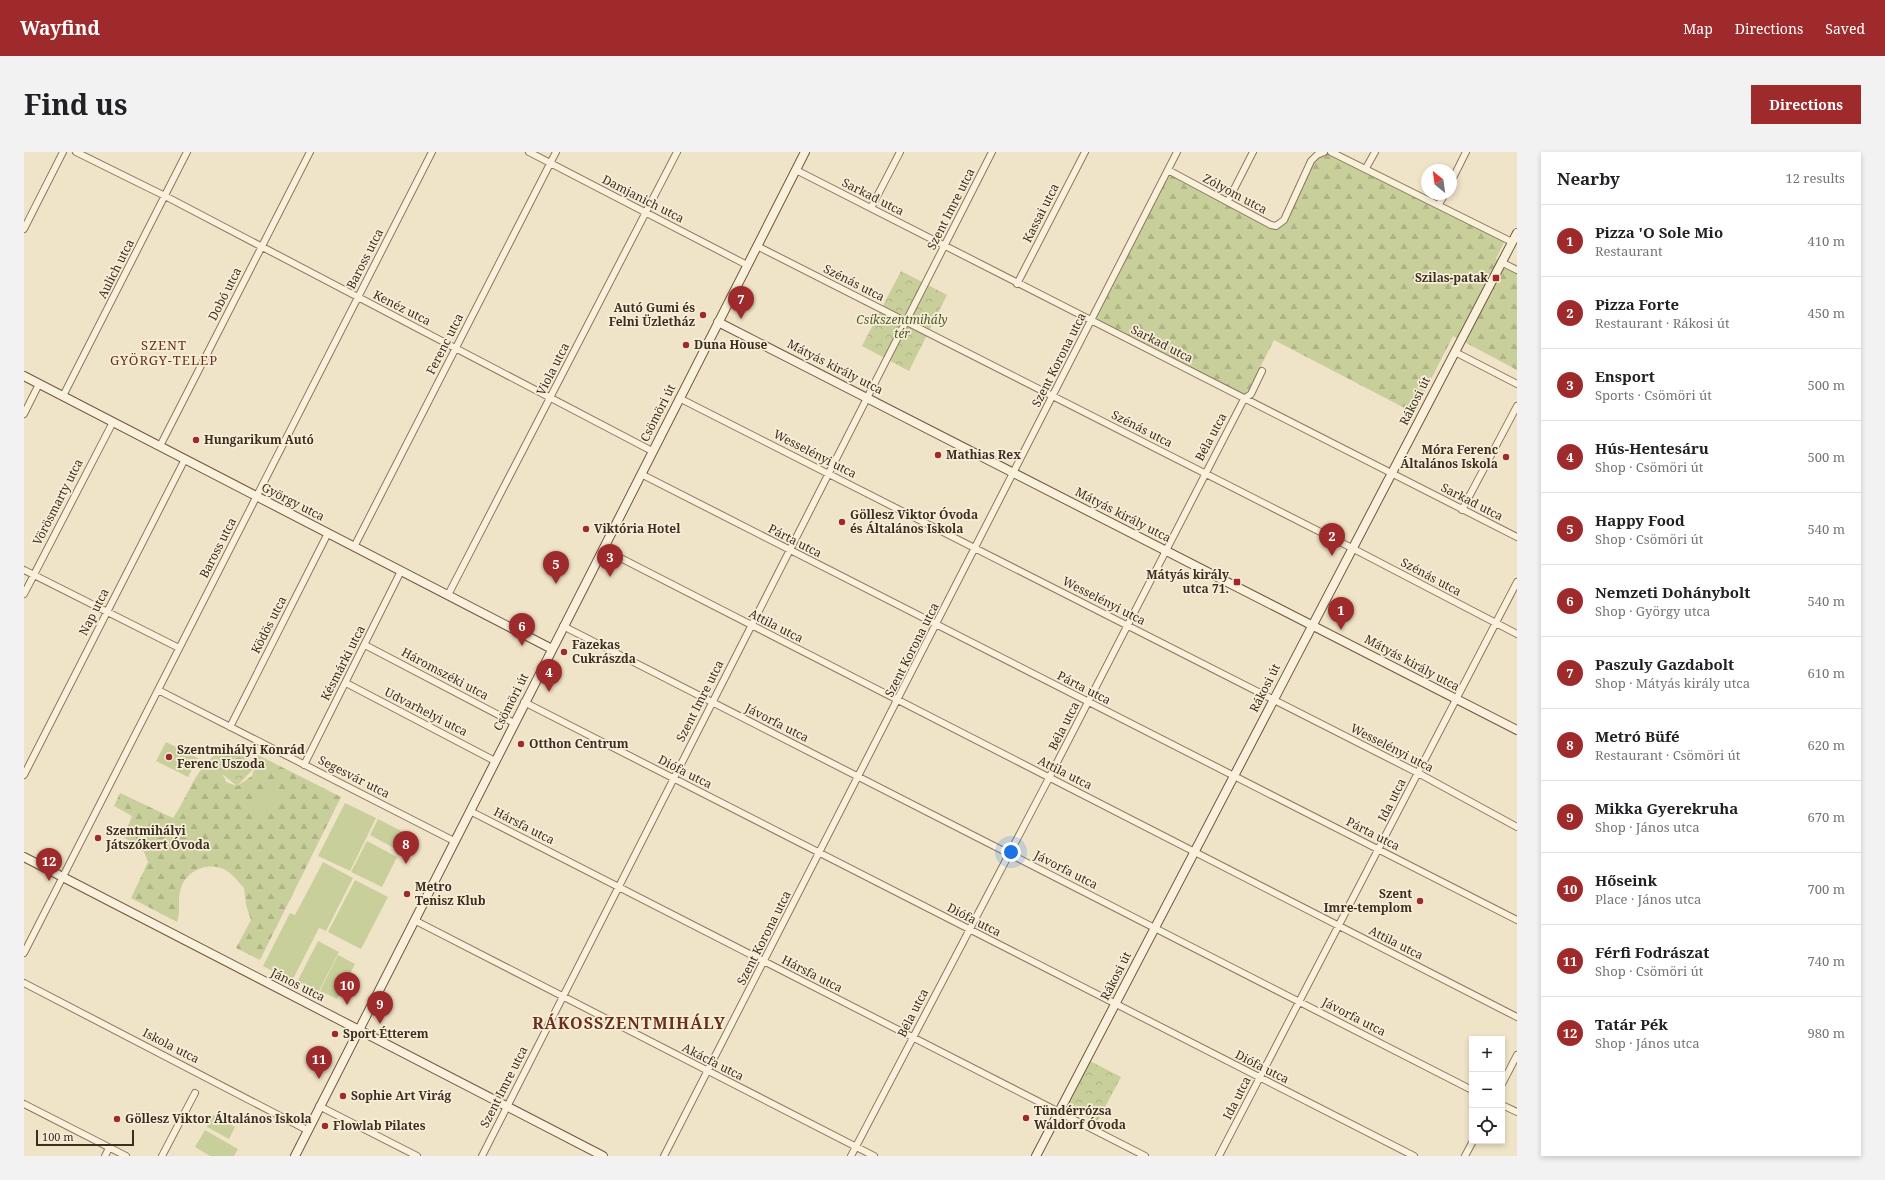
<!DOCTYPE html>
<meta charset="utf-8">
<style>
body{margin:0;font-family:"Noto Serif",serif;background:#f2f2f2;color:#202124}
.controls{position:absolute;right:12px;bottom:12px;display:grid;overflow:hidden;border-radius:0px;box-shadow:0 2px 6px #0003}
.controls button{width:36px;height:36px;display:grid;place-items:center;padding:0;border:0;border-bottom:1px solid #e0e0e0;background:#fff;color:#202124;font:20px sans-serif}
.compass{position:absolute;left:1397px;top:12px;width:36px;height:36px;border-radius:50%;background:#fff;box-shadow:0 2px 6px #0003;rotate:331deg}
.scale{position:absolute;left:12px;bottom:10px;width:98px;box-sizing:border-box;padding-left:4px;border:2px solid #3d2e20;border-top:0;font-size:11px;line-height:14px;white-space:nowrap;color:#3d2e20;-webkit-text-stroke:3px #f7eed8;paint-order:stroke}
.you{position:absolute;left:987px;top:700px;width:14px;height:14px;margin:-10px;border:3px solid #fff;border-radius:50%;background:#1a73e8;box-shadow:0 0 0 6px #1a73e833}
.badge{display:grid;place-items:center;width:26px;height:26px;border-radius:50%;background:#9e2a2b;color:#fff;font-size:13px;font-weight:700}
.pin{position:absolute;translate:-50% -33px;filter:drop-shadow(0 1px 2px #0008)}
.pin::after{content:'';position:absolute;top:21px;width:14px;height:12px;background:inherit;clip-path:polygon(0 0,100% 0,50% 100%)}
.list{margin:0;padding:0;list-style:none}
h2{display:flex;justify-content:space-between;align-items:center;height:52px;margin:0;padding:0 16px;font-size:17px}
h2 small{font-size:13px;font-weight:400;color:#757577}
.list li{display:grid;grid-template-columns:26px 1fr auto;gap:12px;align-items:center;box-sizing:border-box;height:72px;padding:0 16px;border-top:1px solid #e0e0e0}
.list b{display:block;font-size:15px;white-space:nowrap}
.list p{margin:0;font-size:13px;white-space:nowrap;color:#757577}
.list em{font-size:13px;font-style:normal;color:#757577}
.icon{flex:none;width:22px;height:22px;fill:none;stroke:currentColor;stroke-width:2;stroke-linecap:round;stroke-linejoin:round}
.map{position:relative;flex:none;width:1493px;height:1004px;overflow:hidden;border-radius:0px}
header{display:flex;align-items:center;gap:24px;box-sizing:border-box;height:56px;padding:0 20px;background:#9e2a2b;color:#fff}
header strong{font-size:19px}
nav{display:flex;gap:22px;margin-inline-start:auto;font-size:14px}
.intro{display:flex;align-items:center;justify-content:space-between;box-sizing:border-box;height:96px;padding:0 24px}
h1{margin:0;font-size:28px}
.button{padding:10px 18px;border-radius:0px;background:#9e2a2b;color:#fff;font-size:14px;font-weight:700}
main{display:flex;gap:24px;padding:0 24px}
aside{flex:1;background:#fff;border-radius:0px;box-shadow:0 2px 6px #0003}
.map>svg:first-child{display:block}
.forest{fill:url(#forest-firs)}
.park{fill:url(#park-crowns)}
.pitch{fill:#c9cf9b}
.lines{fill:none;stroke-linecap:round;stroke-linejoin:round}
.street-casing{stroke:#8d765c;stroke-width:8}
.secondary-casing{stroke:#6f573f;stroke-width:10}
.street{stroke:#faf1dc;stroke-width:6}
.secondary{stroke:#faf1dc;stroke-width:8}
.poi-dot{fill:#9e2a2b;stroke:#f7eed8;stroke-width:1.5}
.labels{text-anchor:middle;stroke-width:3.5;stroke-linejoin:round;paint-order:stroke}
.street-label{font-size:12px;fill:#3d2e20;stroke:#f7eed8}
.poi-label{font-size:12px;font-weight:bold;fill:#3d2e20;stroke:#f7eed8;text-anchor:start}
.park-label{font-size:12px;font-style:italic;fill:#4d5a26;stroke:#f7eed8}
.neighbourhood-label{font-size:13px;letter-spacing:1px;fill:#6b2e1e;stroke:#f7eed8}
.district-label{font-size:16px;font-weight:bold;letter-spacing:1px;fill:#6b2e1e;stroke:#f7eed8}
</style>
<header>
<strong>Wayfind</strong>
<nav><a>Map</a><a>Directions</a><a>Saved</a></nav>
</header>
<div class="intro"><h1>Find us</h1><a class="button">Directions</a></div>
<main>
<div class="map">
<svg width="1493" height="1004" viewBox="0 0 1493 1004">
<defs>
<pattern id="forest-firs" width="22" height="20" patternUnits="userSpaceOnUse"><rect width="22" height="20" fill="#c9cf9b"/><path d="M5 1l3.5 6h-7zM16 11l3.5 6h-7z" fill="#aeb285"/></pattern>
<pattern id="park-crowns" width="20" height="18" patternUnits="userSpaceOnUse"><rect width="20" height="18" fill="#c9cf9b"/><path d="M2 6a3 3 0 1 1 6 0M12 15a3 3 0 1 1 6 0" fill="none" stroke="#aeb285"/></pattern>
</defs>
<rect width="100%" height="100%" fill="#f0e4c8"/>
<!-- forest -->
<path class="forest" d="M1300,0H1307L1482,86L1472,107L1493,118V218L1429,184L1390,261L1250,188L1220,247L1068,169L1144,18L1246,73H1255L1284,13Z
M201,596L213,598L212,603L198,621L202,630L213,634L228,624L234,603L317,645L236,808L212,796L227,768L222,753L220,736C214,730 206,718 197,716C181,711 162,720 157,736C153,747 157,759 153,770L107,746L124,710L120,700L100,685L108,664L90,654L96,641L149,666C167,640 171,613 201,596Z"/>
<!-- park -->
<path class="park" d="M877,119L923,143L885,219L838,194Z
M213,598L232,614L213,634L197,621Z
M1066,909L1097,925L1073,970L1042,954Z"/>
<!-- pitch -->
<path class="pitch" d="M142,590L174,606L164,625L132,609Z
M245,637L254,646L239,662L229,653Z
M321,651L352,666L326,719L294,704Z
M354,667L385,683L377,700L346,683Z
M343,689L373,705L358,735L327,720Z
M299,710L329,726L302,779L295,776L268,829L239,814L266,761L271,763Z
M331,728L364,745L337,797L304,780Z
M294,789L315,800L294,841L273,830Z
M314,803L331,812L313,847L296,839Z
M189,963L211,975L205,987L183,975Z
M181,978L214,997L210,1004H186L171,995Z"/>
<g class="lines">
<!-- street casing -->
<g class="street-casing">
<path id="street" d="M52,0L141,44L628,299
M505,0L723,113
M1307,0L1488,90
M1342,16L1351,0
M772,18L1493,385
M1144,18L1247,73L1252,74L1260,68L1287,9L1293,3L1300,0
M1427,30L1442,0
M1204,49L1229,0
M1415,52L1421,42
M847,56L876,0
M0,77L39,0
M733,94L1324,394L1493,482
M1477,110L1493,118
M993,132L1061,0
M1431,200L1493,232
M39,244L163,0
M655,246L1394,621L1493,675
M0,262L15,232
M136,294L286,0
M617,322L1493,768
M1438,358L1493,254
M330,395L532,0
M579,397L1493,865
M0,418L155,496
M0,442L89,270
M424,443L653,0
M539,474L1448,938
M341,493L490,571
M322,531L471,609
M134,538L430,689
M500,550L1390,1004
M206,575L304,381
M280,613L377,419
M0,623L161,307
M446,659L1121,1004
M390,768L850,1004
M0,801L408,0
M0,831L283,978
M1478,932L1493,903
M0,952L102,1004
M1478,953L1493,960
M295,954L393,1004
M81,1004L85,996
M138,1004L171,941
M458,1004L968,0
M640,1004L1153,0
M827,1004L1025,626L1220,247L1227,242L1238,219
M1195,1004L1493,430
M1441,1004L1449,989"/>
</g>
<!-- secondary casing -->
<g class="secondary-casing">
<path id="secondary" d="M694,170L1493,578
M0,224L528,497
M0,705L579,1004
M271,1004L781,0
M1012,1004L1493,81"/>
</g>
<!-- street -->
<use href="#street" class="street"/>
<!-- secondary -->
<use href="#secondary" class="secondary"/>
</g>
<!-- markers -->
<g class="poi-dot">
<rect x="1468" y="122" width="8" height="8" rx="2"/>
<circle cx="679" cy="163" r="4"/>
<circle cx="662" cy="193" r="4"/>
<circle cx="172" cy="288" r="4"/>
<circle cx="914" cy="303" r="4"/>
<circle cx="1482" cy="305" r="4"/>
<circle cx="818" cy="370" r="4"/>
<circle cx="562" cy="377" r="4"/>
<rect x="1209" y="426" width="8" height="8" rx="2"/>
<circle cx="540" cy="500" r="4"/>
<circle cx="497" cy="592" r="4"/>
<circle cx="145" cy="605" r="4"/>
<circle cx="74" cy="686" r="4"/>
<circle cx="383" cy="742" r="4"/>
<circle cx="1396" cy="749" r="4"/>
<circle cx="311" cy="882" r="4"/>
<circle cx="319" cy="944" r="4"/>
<circle cx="1002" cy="966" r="4"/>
<circle cx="93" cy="967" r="4"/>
<circle cx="301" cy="974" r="4"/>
</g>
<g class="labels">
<!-- street labels -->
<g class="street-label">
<text transform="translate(1211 42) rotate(28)" y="4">Zólyom utca</text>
<text transform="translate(849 45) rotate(27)" y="4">Sarkad utca</text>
<text transform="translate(619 47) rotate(27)" y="4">Damjanich utca</text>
<text transform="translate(927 57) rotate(-63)" y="4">Szent Imre utca</text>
<text transform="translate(1017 61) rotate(-63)" y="4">Kassai utca</text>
<text transform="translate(341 107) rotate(-63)" y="4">Baross utca</text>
<text transform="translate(92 117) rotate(-63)" y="4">Aulich utca</text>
<text transform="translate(830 131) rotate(27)" y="4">Szénás utca</text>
<text transform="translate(201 142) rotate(-63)" y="4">Dobó utca</text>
<text transform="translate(378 156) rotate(27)" y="4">Kenéz utca</text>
<text transform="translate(421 192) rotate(-63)" y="4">Ferenc utca</text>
<text transform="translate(1138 192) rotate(27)" y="4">Sarkad utca</text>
<text transform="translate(1035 208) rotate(-63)" y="4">Szent Korona utca</text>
<text transform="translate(811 215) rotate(27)" y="4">Mátyás király utca</text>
<text transform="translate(529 217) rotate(-63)" y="4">Viola utca</text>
<text transform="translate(1391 249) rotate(-63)" y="4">Rákosi út</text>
<text transform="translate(634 261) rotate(-63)" y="4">Csömöri út</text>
<text transform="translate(1118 277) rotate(27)" y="4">Szénás utca</text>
<text transform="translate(1187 285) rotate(-62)" y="4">Béla utca</text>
<text transform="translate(791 302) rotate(27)" y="4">Wesselényi utca</text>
<text transform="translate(34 350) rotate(-63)" y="4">Vörösmarty utca</text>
<text transform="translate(269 350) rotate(27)" y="4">György utca</text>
<text transform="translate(1448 350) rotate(27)" y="4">Sarkad utca</text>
<text transform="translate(1099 363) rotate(27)" y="4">Mátyás király utca</text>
<text transform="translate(771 389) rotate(27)" y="4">Párta utca</text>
<text transform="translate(194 396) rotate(-63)" y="4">Baross utca</text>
<text transform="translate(1407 425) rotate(28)" y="4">Szénás utca</text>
<text transform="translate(1080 449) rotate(27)" y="4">Wesselényi utca</text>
<text transform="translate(70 460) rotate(-63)" y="4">Nap utca</text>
<text transform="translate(245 473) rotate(-63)" y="4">Ködös utca</text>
<text transform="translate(752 474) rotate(27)" y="4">Attila utca</text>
<text transform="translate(888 498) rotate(-63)" y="4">Szent Korona utca</text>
<text transform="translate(319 511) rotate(-63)" y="4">Késmárki utca</text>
<text transform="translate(1388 511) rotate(28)" y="4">Mátyás király utca</text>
<text transform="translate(421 522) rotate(28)" y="4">Háromszéki utca</text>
<text transform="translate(1060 536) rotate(27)" y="4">Párta utca</text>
<text transform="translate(1241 536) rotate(-63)" y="4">Rákosi út</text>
<text transform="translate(676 549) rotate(-63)" y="4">Szent Imre utca</text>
<text transform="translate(487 550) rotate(-63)" y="4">Csömöri út</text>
<text transform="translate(402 560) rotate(27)" y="4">Udvarhelyi utca</text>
<text transform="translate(753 571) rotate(27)" y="4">Jávorfa utca</text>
<text transform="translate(1040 574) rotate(-63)" y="4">Béla utca</text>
<text transform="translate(1368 596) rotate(27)" y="4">Wesselényi utca</text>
<text transform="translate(661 620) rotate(27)" y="4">Diófa utca</text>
<text transform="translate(1041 621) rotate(27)" y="4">Attila utca</text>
<text transform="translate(330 625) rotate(27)" y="4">Segesvár utca</text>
<text transform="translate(1368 648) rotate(-63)" y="4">Ida utca</text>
<text transform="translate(500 674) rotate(27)" y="4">Hársfa utca</text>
<text transform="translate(1349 682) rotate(27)" y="4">Párta utca</text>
<text transform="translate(1042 718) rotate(27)" y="4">Jávorfa utca</text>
<text transform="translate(950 768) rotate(27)" y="4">Diófa utca</text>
<text transform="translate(740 786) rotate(-63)" y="4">Szent Korona utca</text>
<text transform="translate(1372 791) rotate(27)" y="4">Attila utca</text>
<text transform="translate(788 822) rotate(27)" y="4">Hársfa utca</text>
<text transform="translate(1092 824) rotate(-63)" y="4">Rákosi út</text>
<text transform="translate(274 833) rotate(27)" y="4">János utca</text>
<text transform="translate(889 861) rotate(-63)" y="4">Béla utca</text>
<text transform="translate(1330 865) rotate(27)" y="4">Jávorfa utca</text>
<text transform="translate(147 894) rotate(27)" y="4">Iskola utca</text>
<text transform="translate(689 910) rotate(27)" y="4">Akácfa utca</text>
<text transform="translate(1238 915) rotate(27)" y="4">Diófa utca</text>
<text transform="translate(480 935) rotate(-63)" y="4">Szent Imre utca</text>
<text transform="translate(1213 946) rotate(-63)" y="4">Ida utca</text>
</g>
<!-- poi labels -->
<g class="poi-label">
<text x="1464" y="130" text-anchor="end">Szilas-patak</text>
<text x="671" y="160" text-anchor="end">Autó Gumi és<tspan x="671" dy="14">Felni Üzletház</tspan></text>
<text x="670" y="197">Duna House</text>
<text x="180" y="292">Hungarikum Autó</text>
<text x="1474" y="302" text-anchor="end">Móra Ferenc<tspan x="1474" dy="14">Általános Iskola</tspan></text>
<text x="922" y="307">Mathias Rex</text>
<text x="826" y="367">Göllesz Viktor Óvoda<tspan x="826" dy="14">és Általános Iskola</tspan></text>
<text x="570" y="381">Viktória Hotel</text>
<text x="1205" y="427" text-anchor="end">Mátyás király<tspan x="1205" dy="14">utca 71.</tspan></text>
<text x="548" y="497">Fazekas<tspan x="548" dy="14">Cukrászda</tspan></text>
<text x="505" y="596">Otthon Centrum</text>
<text x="153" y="602">Szentmihályi Konrád<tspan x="153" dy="14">Ferenc Uszoda</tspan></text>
<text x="82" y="683">Szentmihályi<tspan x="82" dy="14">Játszókert Óvoda</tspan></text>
<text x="391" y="739">Metro<tspan x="391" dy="14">Tenisz Klub</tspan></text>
<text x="1388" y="746" text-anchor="end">Szent<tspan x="1388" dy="14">Imre-templom</tspan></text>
<text x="319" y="886">Sport Étterem</text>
<text x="327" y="948">Sophie Art Virág</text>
<text x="1010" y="963">Tündérrózsa<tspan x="1010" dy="14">Waldorf Óvoda</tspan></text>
<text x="101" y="971">Göllesz Viktor Általános Iskola</text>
<text x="309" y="978">Flowlab Pilates</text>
</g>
<!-- park labels -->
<g class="park-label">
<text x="878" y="172">Csíkszentmihály<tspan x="878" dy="14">tér</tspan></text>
</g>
<!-- neighbourhood labels -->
<g class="neighbourhood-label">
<text x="140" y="198">SZENT<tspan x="140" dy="15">GYÖRGY-TELEP</tspan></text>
</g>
<!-- district labels -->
<g class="district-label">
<text x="605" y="877">RÁKOSSZENTMIHÁLY</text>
</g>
</g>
</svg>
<div class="controls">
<button>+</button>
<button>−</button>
<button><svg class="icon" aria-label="locate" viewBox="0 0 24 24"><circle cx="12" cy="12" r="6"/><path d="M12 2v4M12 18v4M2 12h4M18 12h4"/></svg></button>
</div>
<svg class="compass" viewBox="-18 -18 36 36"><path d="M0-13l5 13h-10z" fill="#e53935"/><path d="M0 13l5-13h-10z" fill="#757577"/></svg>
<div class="scale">100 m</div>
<div class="you"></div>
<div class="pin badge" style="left:1317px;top:478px">1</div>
<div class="pin badge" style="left:1308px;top:404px">2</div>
<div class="pin badge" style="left:586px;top:425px">3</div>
<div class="pin badge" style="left:525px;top:540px">4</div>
<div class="pin badge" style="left:532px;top:432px">5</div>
<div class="pin badge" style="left:498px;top:494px">6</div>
<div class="pin badge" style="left:717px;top:167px">7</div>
<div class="pin badge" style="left:382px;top:712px">8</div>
<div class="pin badge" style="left:356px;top:872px">9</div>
<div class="pin badge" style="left:323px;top:853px">10</div>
<div class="pin badge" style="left:295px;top:927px">11</div>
<div class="pin badge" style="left:25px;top:729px">12</div>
</div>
<aside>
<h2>Nearby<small>12 results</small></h2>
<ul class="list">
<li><span class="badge">1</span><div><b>Pizza 'O Sole Mio</b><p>Restaurant</p></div><em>410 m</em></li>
<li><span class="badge">2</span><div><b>Pizza Forte</b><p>Restaurant · Rákosi út</p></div><em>450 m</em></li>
<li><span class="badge">3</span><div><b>Ensport</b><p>Sports · Csömöri út</p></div><em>500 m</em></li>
<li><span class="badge">4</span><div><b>Hús-Hentesáru</b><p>Shop · Csömöri út</p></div><em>500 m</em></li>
<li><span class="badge">5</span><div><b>Happy Food</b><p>Shop · Csömöri út</p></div><em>540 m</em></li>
<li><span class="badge">6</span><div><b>Nemzeti Dohánybolt</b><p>Shop · György utca</p></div><em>540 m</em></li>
<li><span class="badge">7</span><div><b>Paszuly Gazdabolt</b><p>Shop · Mátyás király utca</p></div><em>610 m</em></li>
<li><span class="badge">8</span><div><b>Metró Büfé</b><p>Restaurant · Csömöri út</p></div><em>620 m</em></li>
<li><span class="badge">9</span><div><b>Mikka Gyerekruha</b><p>Shop · János utca</p></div><em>670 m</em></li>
<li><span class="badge">10</span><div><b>Hőseink</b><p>Place · János utca</p></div><em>700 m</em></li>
<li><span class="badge">11</span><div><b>Férfi Fodrászat</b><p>Shop · Csömöri út</p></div><em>740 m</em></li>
<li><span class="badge">12</span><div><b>Tatár Pék</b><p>Shop · János utca</p></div><em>980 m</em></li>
</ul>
</aside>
</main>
